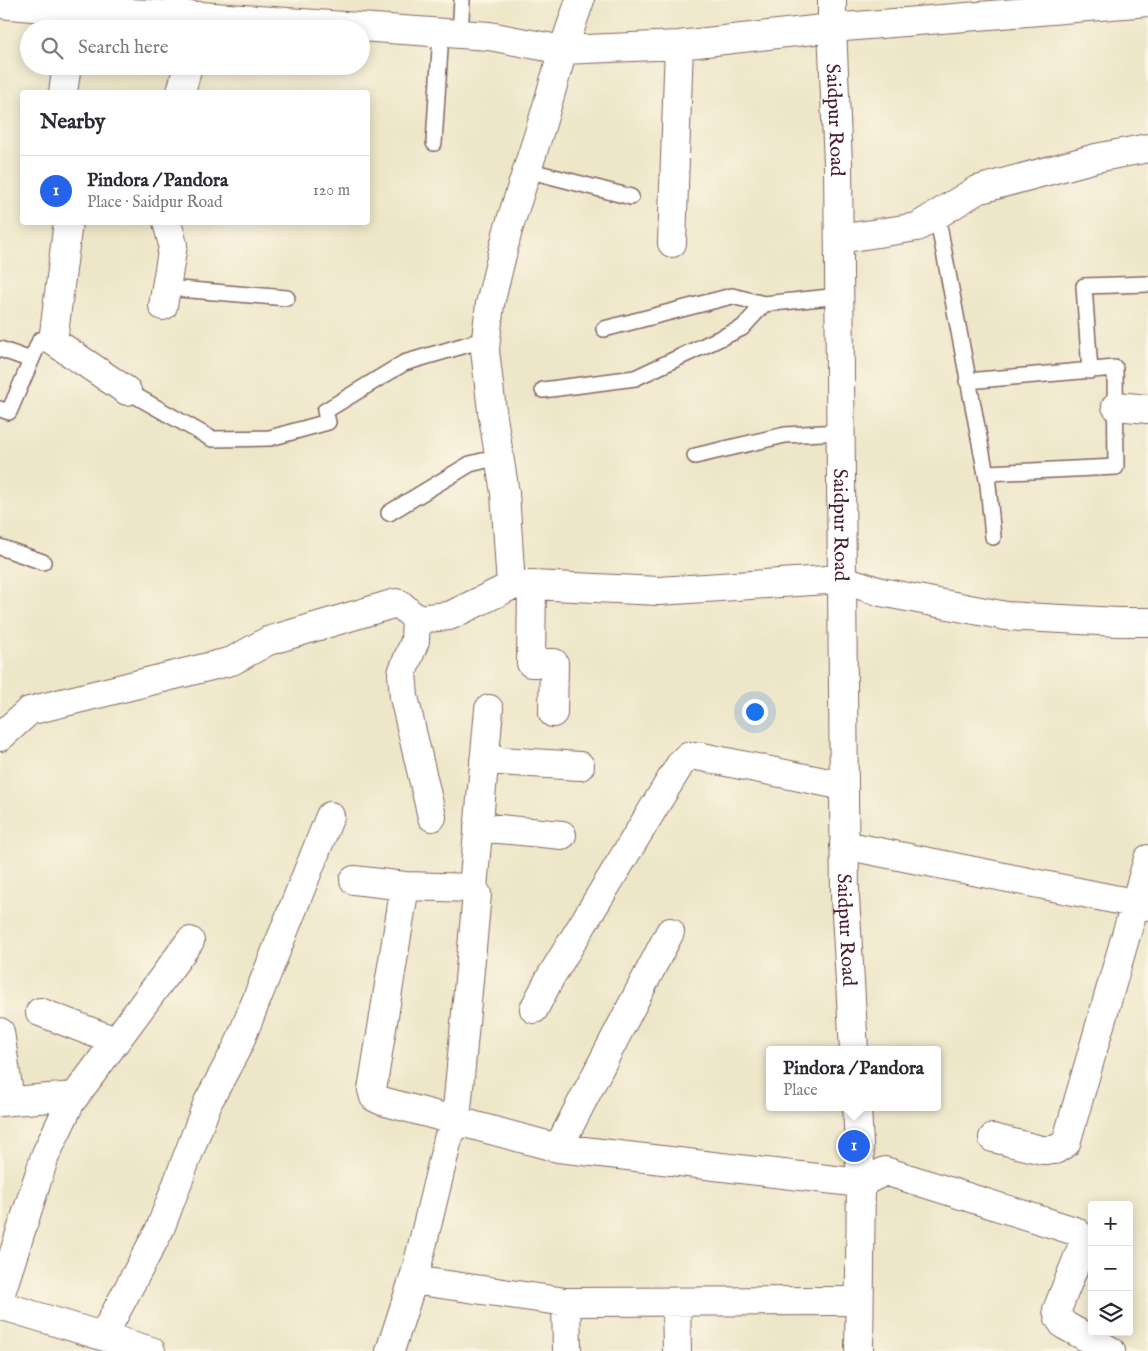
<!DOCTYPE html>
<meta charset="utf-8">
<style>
body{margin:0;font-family:"IM FELL English",serif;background:#f2f2f3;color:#2b2b33}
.controls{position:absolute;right:15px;bottom:15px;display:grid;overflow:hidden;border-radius:5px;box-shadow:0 2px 12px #0003}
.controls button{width:45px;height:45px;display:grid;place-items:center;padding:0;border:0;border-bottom:1px solid #e1e1e2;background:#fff;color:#2b2b33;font:25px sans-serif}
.you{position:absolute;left:754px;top:711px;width:18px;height:18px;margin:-12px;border:4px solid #fff;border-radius:50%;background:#1a73e8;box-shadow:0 0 0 8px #1a73e833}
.badge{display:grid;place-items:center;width:32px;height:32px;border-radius:50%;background:#2563eb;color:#fff;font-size:16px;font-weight:700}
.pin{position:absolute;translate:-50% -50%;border:2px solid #fff;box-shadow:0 1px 5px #0006}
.popup{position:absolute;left:766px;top:1046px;width:175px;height:65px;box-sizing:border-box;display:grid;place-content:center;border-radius:5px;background:#fff;filter:drop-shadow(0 1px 4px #0005);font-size:16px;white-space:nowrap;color:#7c7c81}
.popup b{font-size:19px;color:#2b2b33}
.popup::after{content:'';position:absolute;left:50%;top:100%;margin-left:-10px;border:10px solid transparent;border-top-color:#fff}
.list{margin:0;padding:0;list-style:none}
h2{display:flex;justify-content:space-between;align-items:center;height:65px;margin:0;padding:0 20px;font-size:21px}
h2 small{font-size:16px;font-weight:400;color:#7c7c81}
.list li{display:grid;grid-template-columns:32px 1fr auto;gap:15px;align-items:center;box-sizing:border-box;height:70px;padding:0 20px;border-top:1px solid #e1e1e2}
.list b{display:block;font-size:19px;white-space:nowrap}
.list p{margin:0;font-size:16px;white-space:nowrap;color:#7c7c81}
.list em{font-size:16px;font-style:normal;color:#7c7c81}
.icon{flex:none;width:28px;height:28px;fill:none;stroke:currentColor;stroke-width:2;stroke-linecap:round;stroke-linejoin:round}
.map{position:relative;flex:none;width:1148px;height:1351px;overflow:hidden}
.search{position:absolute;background:#fff;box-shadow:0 2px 12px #0003;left:20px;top:20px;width:350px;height:55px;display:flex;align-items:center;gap:12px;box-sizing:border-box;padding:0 18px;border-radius:28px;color:#7c7c81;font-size:19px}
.panel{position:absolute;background:#fff;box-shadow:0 2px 12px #0003;left:20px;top:90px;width:350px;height:135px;border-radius:5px}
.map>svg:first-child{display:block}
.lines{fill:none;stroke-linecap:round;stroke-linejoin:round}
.service-casing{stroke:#836562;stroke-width:18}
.minor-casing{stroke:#836562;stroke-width:30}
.secondary-casing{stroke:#836562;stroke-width:30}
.service{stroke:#fff;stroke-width:15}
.minor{stroke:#fff;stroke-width:28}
.secondary{stroke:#fff;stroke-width:28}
.labels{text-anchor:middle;stroke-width:5;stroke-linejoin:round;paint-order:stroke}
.street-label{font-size:20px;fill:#4a1f2b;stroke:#fcf5e5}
</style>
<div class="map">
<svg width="1148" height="1351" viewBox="0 0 1148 1351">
<rect width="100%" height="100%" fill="#fcf5e5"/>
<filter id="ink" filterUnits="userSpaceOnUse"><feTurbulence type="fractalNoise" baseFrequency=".02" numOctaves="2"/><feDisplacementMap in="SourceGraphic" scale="10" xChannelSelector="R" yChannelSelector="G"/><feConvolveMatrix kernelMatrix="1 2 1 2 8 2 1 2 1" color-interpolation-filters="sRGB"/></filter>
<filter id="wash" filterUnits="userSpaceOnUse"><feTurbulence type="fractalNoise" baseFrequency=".0096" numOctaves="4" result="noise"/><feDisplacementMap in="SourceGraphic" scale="20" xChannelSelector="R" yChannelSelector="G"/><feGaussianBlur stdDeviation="1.12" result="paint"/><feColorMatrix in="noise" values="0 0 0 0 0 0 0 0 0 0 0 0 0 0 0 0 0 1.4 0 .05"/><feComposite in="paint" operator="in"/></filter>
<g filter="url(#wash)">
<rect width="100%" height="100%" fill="#ede6c8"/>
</g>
<g filter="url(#ink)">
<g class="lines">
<!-- service casing -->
<g class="service-casing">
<path id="service" d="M460,34L462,0
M434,143L441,33
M527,170L631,197
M937,215L988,485L993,537
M167,288L287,298
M604,329L732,296L764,304
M0,349L31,360
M1090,371L1084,286L1148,284
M967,381L1115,368L1116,467L986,473
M543,390L635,378L742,328L764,304L839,296
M127,391L212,439L270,438L328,422L325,411L404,363L486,339
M0,409L9,412L40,340L53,341
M695,456L785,435L840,432
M389,513L470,464L499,457
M0,547L43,562"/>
</g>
<!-- minor casing -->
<g class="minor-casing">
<path id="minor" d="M0,4L75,11L200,16L489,36L563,50L679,45L832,28L1148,2
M63,92L67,66
M181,92L188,66
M68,222L53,341L127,391
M839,239L917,227L977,190L1096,158L1148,148
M672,243L679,45
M163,306L173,245L167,222
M1116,406L1148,409
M532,585L531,663H554L553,713
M511,586L505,493L492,411L485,350L486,339L490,304L508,230L543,120L563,50L580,0
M416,619L415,641L402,673L404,697L432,817
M0,737L29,711L232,661L268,641L396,603L400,604L416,619L449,616L511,586L532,585L659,591L841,579L881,592L1006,616L1118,622H1148
M484,760L580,766
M478,827L562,835
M844,845L1148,906
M354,880L405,886L473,888L477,894L456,1120L448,1139L416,1271L390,1351
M405,886L372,1090L374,1097L382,1101L558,1148L861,1183L885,1171L1075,1231L1082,1237V1247L1057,1310L1059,1318L1064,1325L1111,1351
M473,888L489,709
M534,1009L550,978L681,763L688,756H697L844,786
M40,1012L115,1041
M0,1032L10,1101
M0,1102L74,1096
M993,1138L1042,1150H1055L1066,1143L1148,859
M558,1148L670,932
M413,1280L566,1302L859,1301
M0,1296L45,1156L70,1103L190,941
M566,1302L567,1351
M676,1302L677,1351
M0,1305L151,1351
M103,1336L160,1229L208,1102L238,1046L330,816"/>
</g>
<!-- secondary casing -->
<g class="secondary-casing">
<g id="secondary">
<path id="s1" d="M832,0V28L838,164L845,897L854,1050"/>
<path d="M857,1107L861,1183L859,1351"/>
</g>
</g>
<!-- service -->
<use href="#service" class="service"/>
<!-- minor -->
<use href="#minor" class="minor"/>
<!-- secondary -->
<use href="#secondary" class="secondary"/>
</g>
</g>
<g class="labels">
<!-- street labels -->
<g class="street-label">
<text dy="7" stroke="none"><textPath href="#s1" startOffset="120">Saidpur Road</textPath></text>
<text dy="7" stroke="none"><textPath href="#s1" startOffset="525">Saidpur Road</textPath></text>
<text dy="7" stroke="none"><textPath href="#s1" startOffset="930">Saidpur Road</textPath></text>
</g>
</g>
</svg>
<div class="controls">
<button>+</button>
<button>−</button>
<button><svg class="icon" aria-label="layers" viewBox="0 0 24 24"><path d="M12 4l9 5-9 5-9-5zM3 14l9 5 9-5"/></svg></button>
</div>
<div class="you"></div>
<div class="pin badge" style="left:854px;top:1146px">1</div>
<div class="popup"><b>Pindora / Pandora</b>Place</div>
<div class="search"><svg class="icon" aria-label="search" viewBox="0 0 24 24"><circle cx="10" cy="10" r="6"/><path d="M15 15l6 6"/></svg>Search here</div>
<section class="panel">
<h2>Nearby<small></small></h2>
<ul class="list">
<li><span class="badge">1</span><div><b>Pindora / Pandora</b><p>Place · Saidpur Road</p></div><em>120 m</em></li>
</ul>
</section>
</div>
